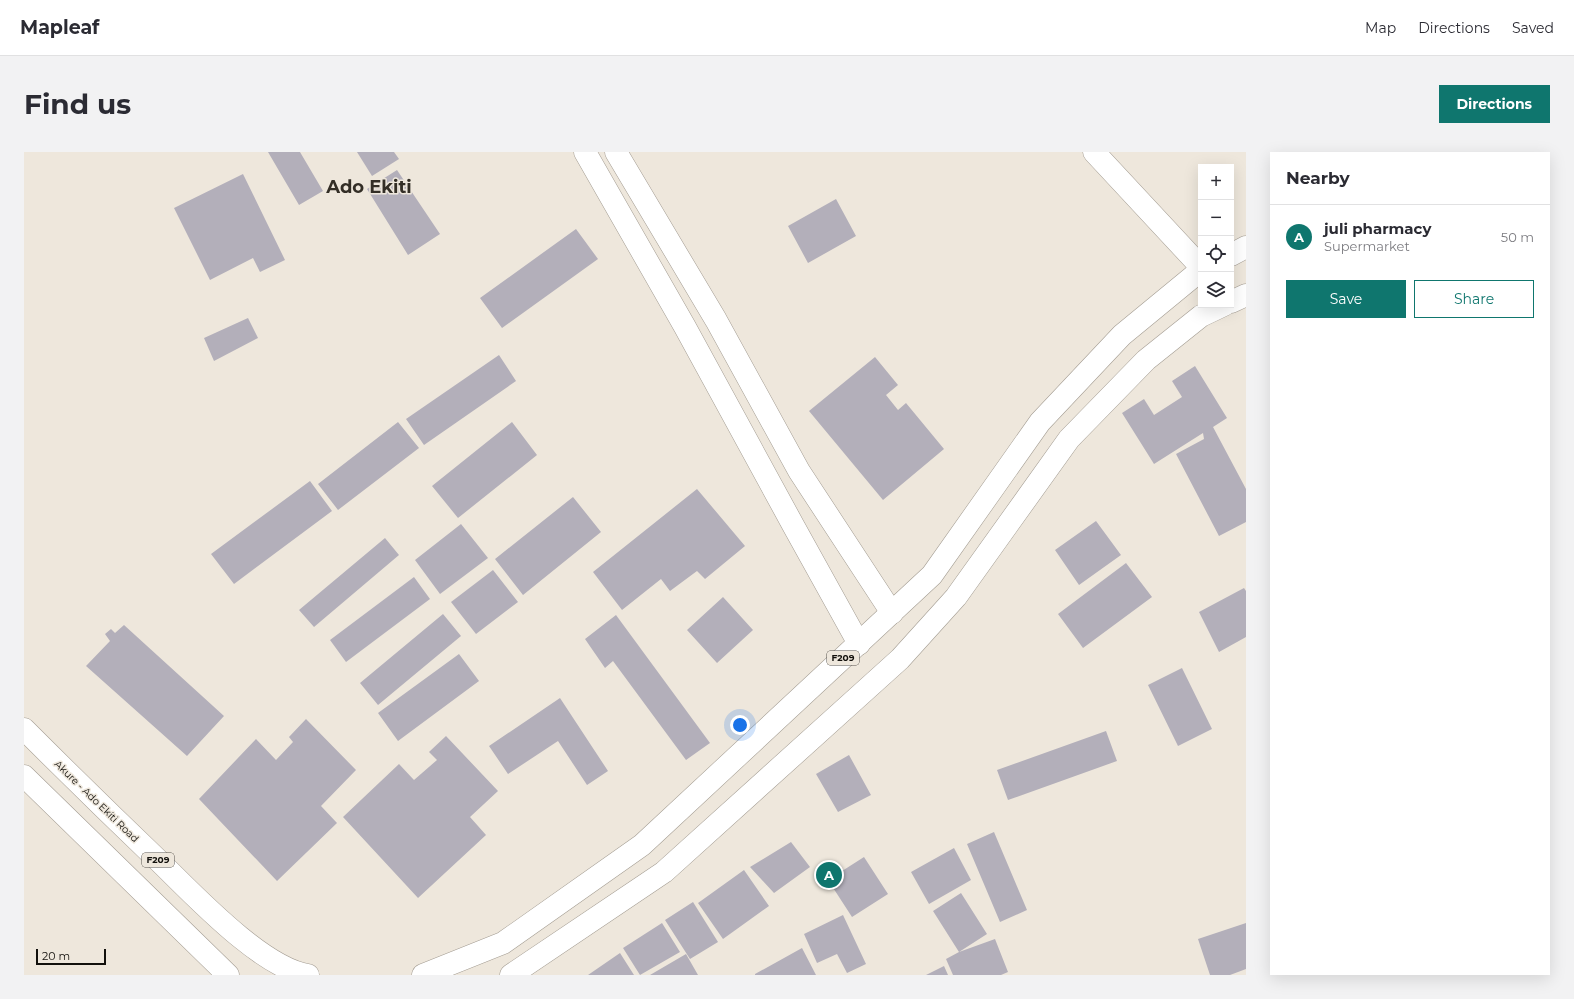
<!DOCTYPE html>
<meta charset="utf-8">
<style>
body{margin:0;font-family:Montserrat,sans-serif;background:#f2f2f3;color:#2b2b33}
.controls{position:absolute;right:12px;top:12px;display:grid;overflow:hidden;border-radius:0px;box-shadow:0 4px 16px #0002}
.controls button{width:36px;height:36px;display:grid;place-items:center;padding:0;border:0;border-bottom:1px solid #e1e1e2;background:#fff;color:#2b2b33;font:20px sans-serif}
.scale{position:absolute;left:12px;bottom:10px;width:70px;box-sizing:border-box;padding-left:4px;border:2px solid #12100c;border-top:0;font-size:11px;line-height:14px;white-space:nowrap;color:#12100c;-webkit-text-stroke:3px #eee7dc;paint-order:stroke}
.you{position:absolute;left:716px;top:573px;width:14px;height:14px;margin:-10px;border:3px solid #fff;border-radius:50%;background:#1a73e8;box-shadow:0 0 0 6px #1a73e833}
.badge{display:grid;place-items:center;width:26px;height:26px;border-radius:50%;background:#0f766e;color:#fff;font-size:13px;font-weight:700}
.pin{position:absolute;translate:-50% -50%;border:2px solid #fff;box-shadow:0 1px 4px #0006}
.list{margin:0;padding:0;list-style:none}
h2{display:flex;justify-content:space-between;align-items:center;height:52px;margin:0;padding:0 16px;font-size:17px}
h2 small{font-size:13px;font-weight:400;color:#7c7c81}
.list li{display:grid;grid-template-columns:26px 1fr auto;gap:12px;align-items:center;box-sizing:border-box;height:64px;padding:0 16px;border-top:1px solid #e1e1e2}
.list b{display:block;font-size:15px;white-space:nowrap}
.list p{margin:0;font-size:13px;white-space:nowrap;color:#7c7c81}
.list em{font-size:13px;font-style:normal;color:#7c7c81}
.actions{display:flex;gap:8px;padding:12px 16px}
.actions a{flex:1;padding:9px 0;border:1px solid #0f766e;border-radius:0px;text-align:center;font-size:14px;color:#0f766e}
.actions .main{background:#0f766e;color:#fff}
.icon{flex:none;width:22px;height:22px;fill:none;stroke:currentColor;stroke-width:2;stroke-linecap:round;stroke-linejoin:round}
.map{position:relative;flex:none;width:1222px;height:823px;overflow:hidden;border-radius:0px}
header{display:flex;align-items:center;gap:24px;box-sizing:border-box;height:56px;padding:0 20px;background:#fff;border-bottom:1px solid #e1e1e2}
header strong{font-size:19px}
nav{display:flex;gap:22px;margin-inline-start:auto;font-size:14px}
.intro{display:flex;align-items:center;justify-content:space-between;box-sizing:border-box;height:96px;padding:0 24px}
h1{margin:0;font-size:28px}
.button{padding:10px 18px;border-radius:0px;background:#0f766e;color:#fff;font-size:14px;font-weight:700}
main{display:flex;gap:24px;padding:0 24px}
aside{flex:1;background:#fff;border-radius:0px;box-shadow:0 4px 16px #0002}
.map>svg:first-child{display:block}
.building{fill:#b3afba}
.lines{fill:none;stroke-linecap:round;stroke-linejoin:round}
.street-casing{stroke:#a39c92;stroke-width:23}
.primary-casing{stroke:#a39c92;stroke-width:23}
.street{stroke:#fff;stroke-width:22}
.primary{stroke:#fff;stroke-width:22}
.labels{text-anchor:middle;stroke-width:3;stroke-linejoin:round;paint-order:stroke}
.shield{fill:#eee7dc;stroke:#54504a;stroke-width:1}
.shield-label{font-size:9px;font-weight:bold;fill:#12100c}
.street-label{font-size:10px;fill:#12100c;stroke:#eee7dc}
.town-label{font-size:18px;font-weight:bold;fill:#332e26;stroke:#eee7dc}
</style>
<header>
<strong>Mapleaf</strong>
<nav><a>Map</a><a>Directions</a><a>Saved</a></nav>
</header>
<div class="intro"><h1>Find us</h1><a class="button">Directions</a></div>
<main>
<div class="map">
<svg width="1222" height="823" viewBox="0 0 1222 823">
<rect width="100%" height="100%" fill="#eee7dc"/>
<!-- building -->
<path class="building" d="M244,0H276L299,39L275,53Z
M333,0H370L375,7L348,24Z
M373,18L416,82L384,103L343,37Z
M219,22L261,108L236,120L229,106L186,128L150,56Z
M812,47L832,84L784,111L764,74Z
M552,77L574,107L478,176L456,146Z
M224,166L234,186L190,209L180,186Z
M475,203L492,229L400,293L382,267Z
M851,205L874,233L862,243L874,258L882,251L920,297L859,348L785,259Z
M1171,214L1203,266L1189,275L1222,337V370L1195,384L1152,302L1180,287L1179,281L1130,312L1098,261L1120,247L1130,263L1158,245L1148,229Z
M374,270L395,296L314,358L294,332Z
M488,270L513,303L434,366L408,334Z
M286,329L308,359L210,432L187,402Z
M673,337L721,394L681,427L673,419L646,439L637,427L598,458L569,420Z
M549,345L577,380L499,443L471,407Z
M1072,369L1097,403L1055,433L1031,398Z
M437,372L464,406L416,442L391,408Z
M361,386L375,403L290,475L275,458Z
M1102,411L1128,445L1059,496L1034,462Z
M469,418L494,450L452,482L427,450Z
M390,425L406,447L322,510L306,488Z
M1220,436L1222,439V485L1195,500L1175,460Z
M699,445L729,478L693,511L663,478Z
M419,462L437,484L354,553L336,531Z
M592,463L686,591L662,608L589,509L581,516L561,487Z
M100,473L200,564L163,604L62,514L86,489L81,482L87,477L91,481Z
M435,502L455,529L374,589L354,561Z
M1158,516L1188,577L1154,594L1124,533Z
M536,546L584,619L563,633L534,589L484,622L465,594Z
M282,567L332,618L297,654L313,671L253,729L175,647L232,587L252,608L269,590L265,585Z
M1082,579L1093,609L984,648L973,618Z
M422,584L474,639L446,665L462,683L394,746L319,665L375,612L390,628L413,608L405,600Z
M825,603L847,643L814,660L792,622Z
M970,680L1003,758L976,770L943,692Z
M767,690L786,715L750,741L726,715Z
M930,696L947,728L905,752L887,720Z
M840,705L864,742L828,765L804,728Z
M720,718L745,754L699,787L674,751Z
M937,741L963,782L935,800L971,787L984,820L977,823H929L922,807L935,800L909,759Z
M669,750L694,790L666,807L641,768Z
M819,763L842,812L823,821L813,802L793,811L780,782Z
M638,771L656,800L616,823L599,796Z
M1222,771V817L1206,823H1186L1174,787Z
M778,796L792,823H731V822Z
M596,801L610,823H564Z
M662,802L674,823H626Z
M920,814L924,823H902Z"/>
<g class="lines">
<!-- street casing -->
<g class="street-casing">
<path id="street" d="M561,0L661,175L769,373L835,492
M592,0L692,168L775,319L868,461
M1070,0L1177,115"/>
</g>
<!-- primary casing -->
<g class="primary-casing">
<path id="primary" d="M1207,103L1222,95
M1207,150L1222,143
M0,577C45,622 90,666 136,710C170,743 238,816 284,823
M0,624L204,823
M399,823L479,791L618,693L908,423L1016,270L1098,183L1177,118
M487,823L640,720L876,507L932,445L1045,287L1122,208L1177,164L1200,153"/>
</g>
<!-- street -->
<use href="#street" class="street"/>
<!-- primary -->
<use href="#primary" class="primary"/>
</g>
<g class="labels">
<!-- shield labels -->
<g class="shield">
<rect x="803" y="499" width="32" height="14" rx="3"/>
<rect x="118" y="701" width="32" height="14" rx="3"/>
</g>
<g class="shield-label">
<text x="819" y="509">F209</text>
<text x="134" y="711">F209</text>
</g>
<!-- street labels -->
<g class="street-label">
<text transform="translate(73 649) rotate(44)" y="4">Akure - Ado Ekiti Road</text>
</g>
<!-- town labels -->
<g class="town-label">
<text x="345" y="41">Ado Ekiti</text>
</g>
</g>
</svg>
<div class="controls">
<button>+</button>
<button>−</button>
<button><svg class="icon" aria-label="locate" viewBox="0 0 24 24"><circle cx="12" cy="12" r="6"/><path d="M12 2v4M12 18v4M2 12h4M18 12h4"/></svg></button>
<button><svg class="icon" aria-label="layers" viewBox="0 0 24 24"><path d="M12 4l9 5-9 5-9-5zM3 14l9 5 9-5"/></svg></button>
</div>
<div class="scale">20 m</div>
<div class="you"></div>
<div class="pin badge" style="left:805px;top:723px">A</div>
</div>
<aside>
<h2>Nearby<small></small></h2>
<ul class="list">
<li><span class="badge">A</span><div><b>juli pharmacy</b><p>Supermarket</p></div><em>50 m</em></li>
</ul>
<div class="actions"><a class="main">Save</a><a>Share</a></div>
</aside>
</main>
